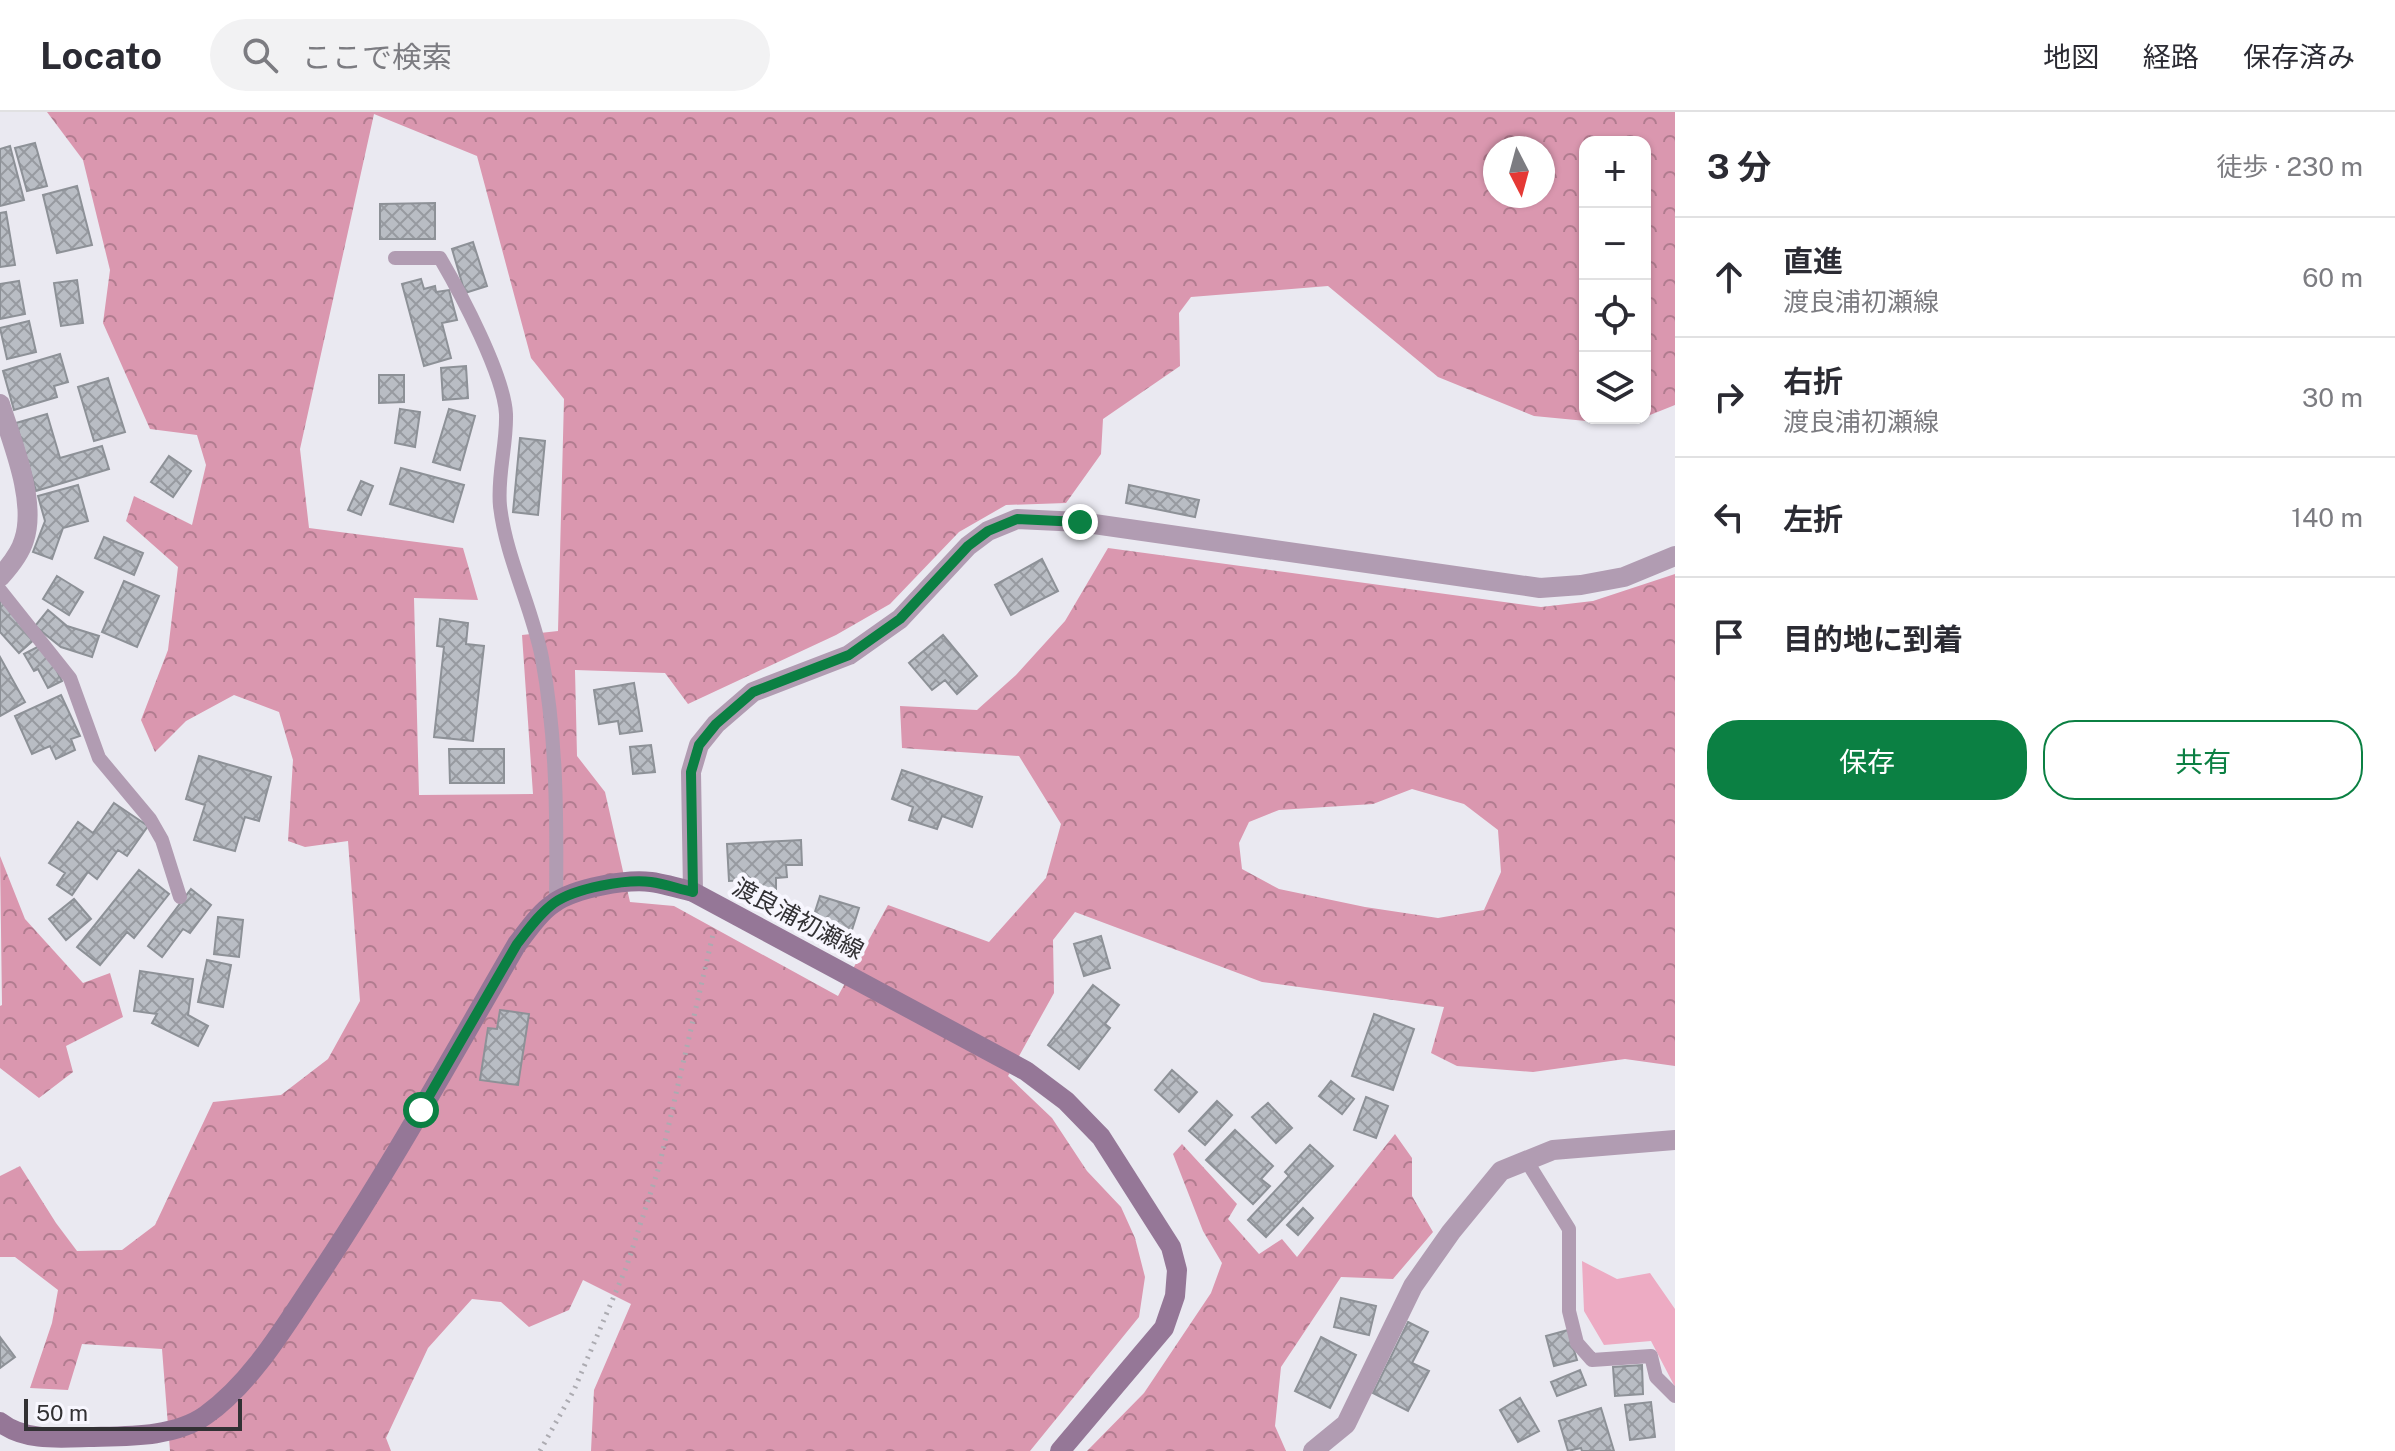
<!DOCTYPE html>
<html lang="ja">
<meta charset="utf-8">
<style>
body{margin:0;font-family:"Public Sans","Noto Sans JP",sans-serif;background:#f2f2f3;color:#2b2b33}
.controls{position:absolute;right:24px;top:24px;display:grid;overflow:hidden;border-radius:16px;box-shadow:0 2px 6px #0004}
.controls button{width:72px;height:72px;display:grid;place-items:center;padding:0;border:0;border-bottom:2px solid #e1e1e2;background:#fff;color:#2b2b33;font:40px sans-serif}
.compass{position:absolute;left:1483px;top:24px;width:72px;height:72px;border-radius:50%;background:#fff;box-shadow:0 2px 6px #0004;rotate:174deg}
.scale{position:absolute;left:24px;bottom:20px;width:218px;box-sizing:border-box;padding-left:8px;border:4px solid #323134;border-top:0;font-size:22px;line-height:28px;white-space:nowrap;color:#323134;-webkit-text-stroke:6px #f7f6fe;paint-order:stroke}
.stop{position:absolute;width:24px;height:24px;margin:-18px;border:6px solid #0b8043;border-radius:50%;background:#fff}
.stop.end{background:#0b8043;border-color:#fff;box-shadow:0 2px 8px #0008}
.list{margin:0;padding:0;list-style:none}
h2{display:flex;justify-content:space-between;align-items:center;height:104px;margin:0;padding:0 32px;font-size:34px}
h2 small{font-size:26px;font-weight:400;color:#7c7c81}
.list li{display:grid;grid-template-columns:52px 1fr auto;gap:24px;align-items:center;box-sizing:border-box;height:120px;padding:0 32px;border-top:2px solid #e1e1e2}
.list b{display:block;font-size:30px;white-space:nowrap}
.list p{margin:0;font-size:26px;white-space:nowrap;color:#7c7c81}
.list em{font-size:26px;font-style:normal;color:#7c7c81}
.actions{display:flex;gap:16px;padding:24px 32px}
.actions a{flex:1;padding:18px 0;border:2px solid #0b8043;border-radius:32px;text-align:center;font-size:28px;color:#0b8043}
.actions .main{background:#0b8043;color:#fff}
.icon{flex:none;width:44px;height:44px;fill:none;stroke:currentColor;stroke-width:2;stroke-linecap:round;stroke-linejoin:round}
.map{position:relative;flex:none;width:1675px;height:1339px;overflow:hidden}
header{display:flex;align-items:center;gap:48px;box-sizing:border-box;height:112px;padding:0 40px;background:#fff;border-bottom:2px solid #e1e1e2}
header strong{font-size:38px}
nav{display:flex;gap:44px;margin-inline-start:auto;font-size:28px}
.search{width:560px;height:72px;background:#f2f2f3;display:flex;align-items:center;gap:20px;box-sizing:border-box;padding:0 28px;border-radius:44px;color:#7c7c81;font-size:30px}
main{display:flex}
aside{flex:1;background:#fff}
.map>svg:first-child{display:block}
.forest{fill:url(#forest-crowns);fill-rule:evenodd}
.green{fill:#edabc3}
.building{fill:url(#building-cross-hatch);stroke:#8d9197;stroke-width:2}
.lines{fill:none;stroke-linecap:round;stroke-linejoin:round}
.path{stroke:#acabb1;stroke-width:5;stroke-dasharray:2 6;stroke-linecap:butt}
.lane{stroke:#b19cb2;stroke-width:14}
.street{stroke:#b19cb2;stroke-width:20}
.secondary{stroke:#957797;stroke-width:20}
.route{stroke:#0b8043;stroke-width:10}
.labels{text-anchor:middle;stroke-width:8;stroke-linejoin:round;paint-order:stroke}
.street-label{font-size:24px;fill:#323134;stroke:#f7f6fe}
</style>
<header>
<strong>Locato</strong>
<div class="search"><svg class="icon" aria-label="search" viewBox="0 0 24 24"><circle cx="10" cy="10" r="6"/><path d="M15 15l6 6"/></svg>ここで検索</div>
<nav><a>地図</a><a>経路</a><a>保存済み</a></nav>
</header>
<main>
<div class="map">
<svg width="1675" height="1339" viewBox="0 0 1675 1339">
<defs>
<pattern id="forest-crowns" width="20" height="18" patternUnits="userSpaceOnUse" patternTransform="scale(2)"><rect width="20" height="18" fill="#da97af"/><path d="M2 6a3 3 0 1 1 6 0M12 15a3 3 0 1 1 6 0" fill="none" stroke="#b17c8f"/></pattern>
<pattern id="building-cross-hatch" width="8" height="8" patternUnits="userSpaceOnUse" patternTransform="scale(2)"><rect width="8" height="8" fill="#b9bdc4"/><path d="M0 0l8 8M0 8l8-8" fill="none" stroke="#979aa0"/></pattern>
</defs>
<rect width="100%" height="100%" fill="#eae9f1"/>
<!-- forest -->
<path class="forest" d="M47,0H1675V293L1645,305V30H1585V306H1641L1607,311L1534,304L1438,265L1328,174L1191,185L1179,201L1180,254L1103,307L1101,342L1066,391L1006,393L959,420L890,492L836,523L688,592L665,561L575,558L577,644L605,680L630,790L674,794L838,884L888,793L989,830L1046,766L1061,712L1019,644L902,636L900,594L977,598L1016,563L1065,509L1108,436L1541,495L1593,489L1675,462V954L1625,947L1533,960L1457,954L1431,941L1444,895L1262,870L1075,800L1053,828L1054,881L1008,964L1052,1006L1087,1059L1121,1095L1135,1126L1145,1165L1139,1205L1030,1339H591L594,1278L631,1192L583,1168L569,1198L529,1215L501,1190L472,1187L428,1236L386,1326L391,1339H170L162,1237L82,1232L68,1278L30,1276L52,1211L58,1178L15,1145H0V1064L20,1054L56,1111L77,1139L122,1138L155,1113L213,990L281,983L328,947L360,889L348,729L305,735L288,729L293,648L279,600L234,583L186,609L155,640L141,608L168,538L178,455L126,409L134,384L192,413L206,353L197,323L150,317L103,211L110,158L83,48ZM374,2L477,44L531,246L564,287L558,519L522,523L533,682L419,683L414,486L478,488L463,436L309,416L300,337ZM1495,36H1543V84H1495ZM1412,677L1464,692L1498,718L1501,760L1484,798L1438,806L1365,795L1279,777L1242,757L1239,731L1249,710L1279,698L1373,692Z
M0,744L25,807L83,871L110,861L123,905L66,934L73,960L39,986L0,956V894L2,893Z
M1395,1022L1412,1046V1084L1433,1120L1393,1167L1341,1165L1281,1255L1275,1314L1286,1339H1087L1144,1281L1211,1181L1222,1151L1203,1119L1173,1042L1182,1032L1237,1092L1228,1107L1259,1142L1282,1127L1297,1145Z"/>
<!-- green -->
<path class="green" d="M1582,1149L1617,1167L1650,1161L1675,1197V1275L1651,1229L1604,1233L1584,1199Z"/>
<!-- building -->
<path class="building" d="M35,31L47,74L27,79L15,36Z
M10,34L24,88L0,94V37Z
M77,74L92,133L57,141L43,83Z
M435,91V127H380V92Z
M6,100L15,153L0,155V101Z
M473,130L487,174L465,181L452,137Z
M421,167L424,177L435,174L436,180L449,178L457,208L442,211L451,246L424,254L402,172Z
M77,168L83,211L61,214L54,171Z
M19,169L25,202L0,207V172Z
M29,209L36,240L7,247L0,216Z
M60,242L68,270L54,274L57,285L14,298L3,259Z
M466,254L468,286L443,288L441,256Z
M379,263H404V290L379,291Z
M108,266L125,320L94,329L78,275Z
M400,297L420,300L415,335L395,331Z
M449,297L475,304L460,358L433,350Z
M47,302L60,346L102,334L109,357L36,379L16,311Z
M520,326L545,329L538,403L513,400Z
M169,344L191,359L173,385L151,370Z
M401,356L464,373L453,410L390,392Z
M361,369L373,374L361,403L348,398Z
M78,373L88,409L63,416L52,447L33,440L45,409L38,384Z
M1129,373L1199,388L1195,405L1126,391Z
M104,425L143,441L134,463L95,446Z
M1042,447L1058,479L1011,503L995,473Z
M57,464L83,480L69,503L43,487Z
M124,469L159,484L137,535L102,520Z
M0,485L36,526L19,541L0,520Z
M48,498L67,514L99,524L92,545L61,535L35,514Z
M440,507L468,511L466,532L484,534L473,629L434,625L444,535L437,534Z
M943,523L977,564L957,582L945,568L932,578L909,551Z
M43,532L62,569L48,576L38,557L34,559L24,542Z
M0,545L25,590L0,604Z
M634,571L642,619L620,622L618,609L599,612L594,578Z
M61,583L80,624L71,627L75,638L56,647L50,634L32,642L15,604Z
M651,633L655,660L633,662L630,635Z
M449,637H504V671H450Z
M199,644L271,665L259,709L245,705L235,739L194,728L205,693L186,687Z
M902,658L982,685L972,715L942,704L937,717L909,708L913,695L892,687Z
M114,691L148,714L127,744L118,738L97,767L88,760L72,783L57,773L65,761L49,751L78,710L93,721Z
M801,728L802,753H786L787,765L776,766V777L749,779L748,768L729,769L727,732Z
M139,758L169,782L134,826L127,820L100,853L77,835Z
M191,777L211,793L190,821L183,817L162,845L148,834Z
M820,784L859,796L851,821L812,809Z
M74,787L91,807L66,828L49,807Z
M218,805L243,808L239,845L214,842Z
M1101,824L1110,856L1084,864L1074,832Z
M207,848L231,853L223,895L198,890Z
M140,859L193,867L188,903L208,914L198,934L152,911L157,902L134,899Z
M1093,873L1119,893L1105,912L1110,916L1079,957L1048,933Z
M500,898L529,902L518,973L480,968L488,916L497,917Z
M1374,902L1414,917L1393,978L1352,964Z
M1172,958L1197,980L1179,1000L1155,978Z
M1331,969L1354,987L1342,1002L1319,984Z
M1366,985L1388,994L1376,1026L1354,1018Z
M1217,989L1232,1003L1205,1033L1189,1019Z
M1268,991L1292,1016L1276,1031L1252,1005Z
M1235,1018L1273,1054L1261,1067L1270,1074L1253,1092L1206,1048Z
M1310,1033L1333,1054L1266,1125L1248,1108L1289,1064L1285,1060Z
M1303,1096L1313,1106L1298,1123L1287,1113Z
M1341,1186L1376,1194L1369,1223L1334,1215Z
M1408,1210L1428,1220L1412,1251L1429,1259L1408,1299L1373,1281Z
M1568,1218L1577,1248L1554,1254L1546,1224Z
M0,1225L15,1245L0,1256Z
M1321,1225L1356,1243L1330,1296L1295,1279Z
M1642,1253L1643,1282L1615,1284L1613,1255Z
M1580,1258L1586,1273L1557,1284L1551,1270Z
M1520,1286L1539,1319L1518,1330L1500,1298Z
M1651,1290L1655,1325L1630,1328L1625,1293Z
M1601,1296L1614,1339H1582L1581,1336L1568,1339L1559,1309Z"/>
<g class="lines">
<!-- path -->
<path class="path" d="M540,1339L574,1278L626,1156L659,1055L714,818"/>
<!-- lane -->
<path class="lane" d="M395,146H440C461,182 504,263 506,302C507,333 497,363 500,394C506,446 532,495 542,546C557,627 557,708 556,789
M0,478L70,566L99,646L150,707L162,728L180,785
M1526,1048L1569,1117V1199L1577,1231L1592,1248L1651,1244L1656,1265L1675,1284"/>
<!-- street -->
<path class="street" d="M0,292C12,330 37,389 24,428C20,442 10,454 0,465
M693,780L691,660L699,633L716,612L753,580L849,543L900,507L968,434L988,419L1017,407L1080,410L1540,476L1581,473L1624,465L1675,444
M1313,1339L1346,1312L1413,1174L1451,1120L1501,1059L1553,1038L1675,1028"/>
<!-- secondary -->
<path class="secondary" d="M0,1310C24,1329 59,1326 88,1325C125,1324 174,1326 206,1303C251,1271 283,1217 313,1172C387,1062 451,946 517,832C528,818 539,801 554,791C575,776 626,767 651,770C665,772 679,776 693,780L1026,959L1066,989L1101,1025L1171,1135L1177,1158L1175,1184L1164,1216L1060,1339"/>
</g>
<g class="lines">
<!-- route -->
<path class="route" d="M421,998L517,832C528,818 539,802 554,791C575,776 626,767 651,770C665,772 679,777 693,780L691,660L699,633L716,612L753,580L849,543L900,507L968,434L988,419L1017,407L1080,410"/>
</g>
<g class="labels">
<!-- street labels -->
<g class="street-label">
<text transform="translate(798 807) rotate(28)" y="8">渡良浦初瀬線</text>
</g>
</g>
</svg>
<div class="controls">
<button>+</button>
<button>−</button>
<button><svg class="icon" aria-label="locate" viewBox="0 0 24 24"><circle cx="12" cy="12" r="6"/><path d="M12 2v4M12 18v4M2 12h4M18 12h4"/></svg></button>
<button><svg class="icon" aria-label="layers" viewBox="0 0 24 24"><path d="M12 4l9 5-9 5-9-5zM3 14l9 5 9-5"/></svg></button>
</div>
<svg class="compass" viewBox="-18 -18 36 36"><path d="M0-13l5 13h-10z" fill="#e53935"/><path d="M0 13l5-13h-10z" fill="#7c7c81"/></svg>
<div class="scale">50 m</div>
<div class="stop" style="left:421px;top:998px"></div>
<div class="stop end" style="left:1080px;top:410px"></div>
</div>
<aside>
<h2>3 分<small>徒歩 · 230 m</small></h2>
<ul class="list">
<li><svg class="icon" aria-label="ahead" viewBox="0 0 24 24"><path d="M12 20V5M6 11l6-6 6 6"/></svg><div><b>直進</b><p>渡良浦初瀬線</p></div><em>60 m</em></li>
<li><svg class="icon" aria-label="right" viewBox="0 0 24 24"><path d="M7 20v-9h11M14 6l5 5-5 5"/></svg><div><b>右折</b><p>渡良浦初瀬線</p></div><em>30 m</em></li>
<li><svg class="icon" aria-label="left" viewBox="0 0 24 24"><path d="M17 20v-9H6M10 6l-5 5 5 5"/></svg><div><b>左折</b></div><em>140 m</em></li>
<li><svg class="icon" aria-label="arrive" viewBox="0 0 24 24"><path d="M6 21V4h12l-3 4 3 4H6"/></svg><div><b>目的地に到着</b></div></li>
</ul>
<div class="actions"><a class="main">保存</a><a>共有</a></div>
</aside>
</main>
